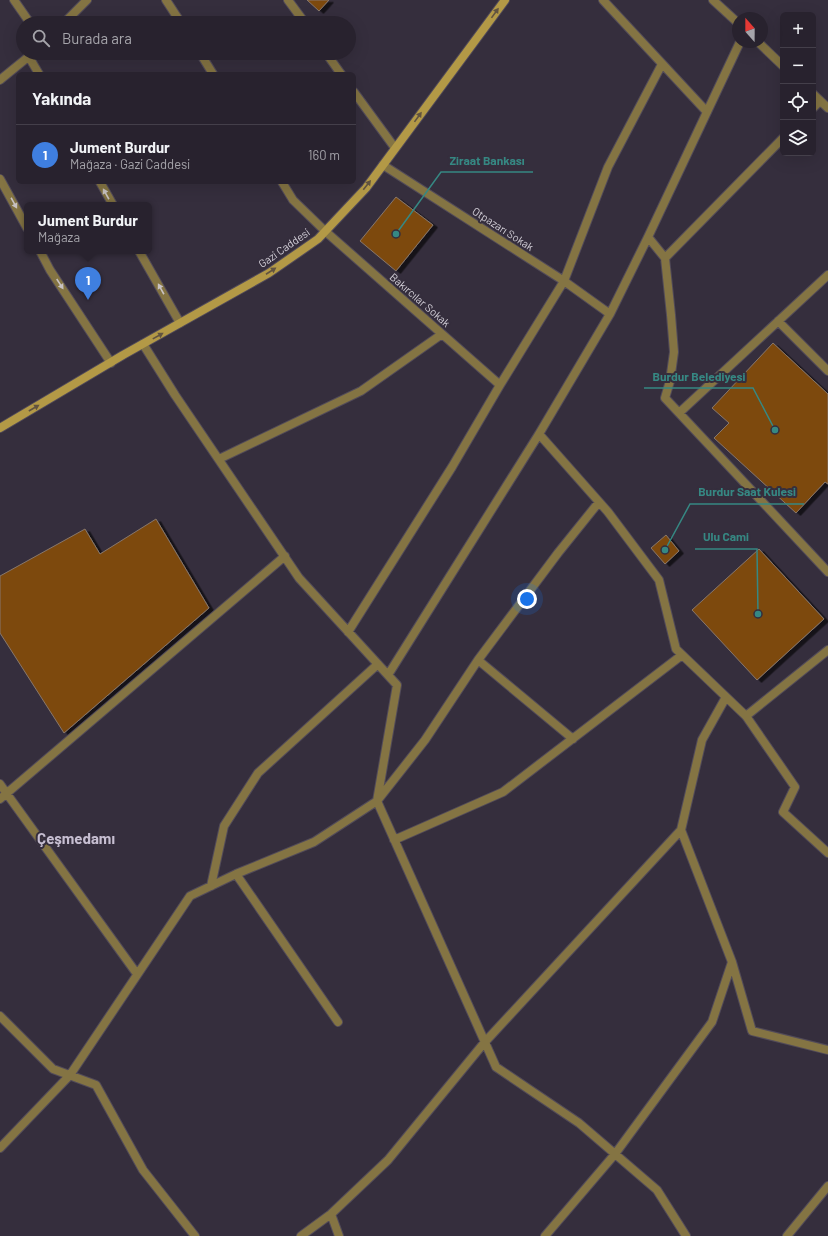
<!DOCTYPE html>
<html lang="tr">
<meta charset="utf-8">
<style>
body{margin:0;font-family:Barlow,sans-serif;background:#342f3a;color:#f1f3f6}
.controls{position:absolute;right:12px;top:12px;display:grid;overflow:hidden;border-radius:6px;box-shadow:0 4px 16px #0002}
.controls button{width:36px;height:36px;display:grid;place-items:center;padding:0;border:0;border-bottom:1px solid #443f4a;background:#28222e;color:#f1f3f6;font:20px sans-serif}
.compass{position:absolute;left:732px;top:12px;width:36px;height:36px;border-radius:50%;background:#28222e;box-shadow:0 4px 16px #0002;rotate:339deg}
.you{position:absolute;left:527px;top:599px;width:14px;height:14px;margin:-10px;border:3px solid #fff;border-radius:50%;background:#1a73e8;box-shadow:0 0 0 6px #1a73e833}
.badge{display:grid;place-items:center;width:26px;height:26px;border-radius:50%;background:#db2777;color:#fff;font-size:13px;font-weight:700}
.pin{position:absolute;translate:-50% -33px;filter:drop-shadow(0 1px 2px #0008)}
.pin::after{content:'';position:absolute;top:21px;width:14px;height:12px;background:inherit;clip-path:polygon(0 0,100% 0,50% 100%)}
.popup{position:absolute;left:24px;top:202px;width:128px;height:52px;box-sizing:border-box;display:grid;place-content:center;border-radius:6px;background:#28222e;filter:drop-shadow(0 1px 3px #0005);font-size:13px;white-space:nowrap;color:#a5a4aa}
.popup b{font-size:15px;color:#f1f3f6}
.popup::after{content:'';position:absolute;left:50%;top:100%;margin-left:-8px;border:8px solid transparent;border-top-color:#28222e}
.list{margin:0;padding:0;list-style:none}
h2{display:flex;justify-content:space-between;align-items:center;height:52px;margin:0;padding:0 16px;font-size:17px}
h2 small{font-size:13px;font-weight:400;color:#a5a4aa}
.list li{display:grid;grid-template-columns:26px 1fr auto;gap:12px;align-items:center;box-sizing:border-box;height:60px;padding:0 16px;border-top:1px solid #443f4a}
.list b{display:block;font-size:15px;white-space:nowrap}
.list p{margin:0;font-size:13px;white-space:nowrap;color:#a5a4aa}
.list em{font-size:13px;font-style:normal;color:#a5a4aa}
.icon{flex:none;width:22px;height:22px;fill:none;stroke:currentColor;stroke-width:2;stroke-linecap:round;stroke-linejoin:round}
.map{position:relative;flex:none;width:828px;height:1236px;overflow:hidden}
.search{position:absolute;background:#28222e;box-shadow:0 4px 16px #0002;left:16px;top:16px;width:340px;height:44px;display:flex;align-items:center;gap:10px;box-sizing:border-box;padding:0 14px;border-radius:22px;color:#a5a4aa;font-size:15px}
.panel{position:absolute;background:#28222e;box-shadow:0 4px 16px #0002;left:16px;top:72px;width:340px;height:112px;border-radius:6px}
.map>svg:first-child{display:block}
.building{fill:#7d4911;stroke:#87776a;filter:url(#shadow)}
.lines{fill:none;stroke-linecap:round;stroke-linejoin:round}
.service-casing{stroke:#524b59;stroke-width:10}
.minor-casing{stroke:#524b59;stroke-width:10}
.secondary-casing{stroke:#524b59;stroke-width:10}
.service{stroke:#847443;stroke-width:8}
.minor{stroke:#847443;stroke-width:8}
.secondary{stroke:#b39946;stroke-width:8}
.oneway{fill:#615340}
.oneway2{fill:#c8c2c2}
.labels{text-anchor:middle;stroke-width:4;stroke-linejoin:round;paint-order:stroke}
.street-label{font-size:11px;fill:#d4d0d9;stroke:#352e3d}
.district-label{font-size:15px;font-weight:bold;fill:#c6bed1;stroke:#352e3d}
.leader{fill:none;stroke:#368883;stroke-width:1.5}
.callout-dot{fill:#368883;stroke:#352e3d;stroke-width:1.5}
.callout-label{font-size:12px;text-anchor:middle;font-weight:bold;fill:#368883;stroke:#352e3d;stroke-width:4;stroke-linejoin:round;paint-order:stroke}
</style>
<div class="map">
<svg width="828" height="1236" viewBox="0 0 828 1236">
<defs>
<filter id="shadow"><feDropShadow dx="4.5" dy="2.5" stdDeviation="0" flood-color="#0009"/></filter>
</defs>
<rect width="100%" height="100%" fill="#352e3d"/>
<!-- building -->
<path class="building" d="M307,0H329L319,11Z
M396,197L433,225L396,271L360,241Z
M773,343L828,394V484L825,482L796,513L714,438L729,423L712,408Z
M156,519L209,608L64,733L0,633V576L85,529L100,554Z
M666,535L679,551L665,564L651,548Z
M759,549L824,619L757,680L692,610Z"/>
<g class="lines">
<!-- service casing -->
<g class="service-casing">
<path id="service" d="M14,0L30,23"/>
</g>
<!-- minor casing -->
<g class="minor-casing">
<path id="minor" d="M166,0L181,23
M288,0L305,23
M603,0L707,112
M713,0L738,23
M64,23L87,0
M758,42L783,66
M200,53L213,74
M326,53L341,74
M29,57L39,74
M0,80L33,53
M354,92L395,148
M813,94L828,108
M813,108L820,101
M383,165L564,281L610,314
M0,179L27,228
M100,182L113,205
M282,182L293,200L325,231L500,385
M648,237L665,258L671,315L674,352L670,381L665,398L828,572
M40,251L50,270L111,363
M139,251L180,323
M665,258L783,138
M778,321L828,371
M143,344L175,395L299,578L397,685L377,801L496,1067L579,1123L657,1190L686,1236
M679,413L828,275
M539,434L608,512L659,580L676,649L746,716L795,787L783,812L828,853
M219,459L361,391L442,334
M348,632L452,467L500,385L564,281L608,167L662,64
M478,660L573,739
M388,675L539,434L610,314L648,237L740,42
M746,716L828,650
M0,784L7,794L137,974
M0,799L285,556
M394,840L503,792L682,655
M236,874L338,1022
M211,886L224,826L258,773L378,664
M732,962L752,1031L828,1050
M0,1016L53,1069L96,1085L143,1170L195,1236
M0,1148L70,1075L190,896L236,874L314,842L377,801L425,740L478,660L558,553L599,502
M331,1214L339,1236
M301,1236L331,1214L388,1160L484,1043L681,830L702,740L726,697
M545,1236L615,1154L712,1022L732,962L681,830
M787,1236L828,1186"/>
</g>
<!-- secondary casing -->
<g class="secondary-casing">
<path id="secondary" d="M0,428L123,355L269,273L318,239L366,188L505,0"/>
</g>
<!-- service -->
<use href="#service" class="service"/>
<!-- minor -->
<use href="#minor" class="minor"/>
<!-- secondary -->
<use href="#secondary" class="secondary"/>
</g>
<!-- one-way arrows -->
<defs><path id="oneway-solid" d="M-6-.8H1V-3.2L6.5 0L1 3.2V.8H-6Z"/></defs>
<g class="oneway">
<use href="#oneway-solid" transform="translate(495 13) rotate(-54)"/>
<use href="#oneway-solid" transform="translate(418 117) rotate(-54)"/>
<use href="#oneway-solid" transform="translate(367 185) rotate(-52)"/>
<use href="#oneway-solid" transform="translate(271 271) rotate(-33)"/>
<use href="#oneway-solid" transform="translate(158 336) rotate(-29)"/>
<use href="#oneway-solid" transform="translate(34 408) rotate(-30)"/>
</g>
<g class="oneway2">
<use href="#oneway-solid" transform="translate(106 194) rotate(-119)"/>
<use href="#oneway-solid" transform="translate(14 203) rotate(61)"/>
<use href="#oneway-solid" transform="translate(60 284) rotate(57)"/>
<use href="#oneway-solid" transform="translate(161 289) rotate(-119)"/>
</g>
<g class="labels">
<!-- street labels -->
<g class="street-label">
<text transform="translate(503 229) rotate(33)" y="4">Otpazarı Sokak</text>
<text transform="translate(284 248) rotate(-35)" y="4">Gazi Caddesi</text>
<text transform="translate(420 300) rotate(41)" y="4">Bakırcılar Sokak</text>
</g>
<!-- district labels -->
<g class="district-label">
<text x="76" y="844">Çeşmedamı</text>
</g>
</g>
<!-- callouts -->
<path class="leader" d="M396 234L441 172H533M775 430L753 388H644M665 550L690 504H804M758 614L757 549H695"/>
<g class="callout-dot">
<circle cx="396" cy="234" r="4"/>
<circle cx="775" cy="430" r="4"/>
<circle cx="665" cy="550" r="4"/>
<circle cx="758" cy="614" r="4"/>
</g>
<g class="callout-label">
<text x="487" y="165">Ziraat Bankası</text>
<text x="699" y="381">Burdur Belediyesi</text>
<text x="747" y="496">Burdur Saat Kulesi</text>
<text x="726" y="541">Ulu Cami</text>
</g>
</svg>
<div class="controls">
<button>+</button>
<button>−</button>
<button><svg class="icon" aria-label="locate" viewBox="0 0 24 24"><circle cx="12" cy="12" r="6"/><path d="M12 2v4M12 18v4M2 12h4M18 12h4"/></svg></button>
<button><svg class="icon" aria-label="layers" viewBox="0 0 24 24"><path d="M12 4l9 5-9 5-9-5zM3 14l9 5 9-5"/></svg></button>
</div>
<svg class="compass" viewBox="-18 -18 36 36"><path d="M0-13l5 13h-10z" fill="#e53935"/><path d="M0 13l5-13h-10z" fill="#a5a4aa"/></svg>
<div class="you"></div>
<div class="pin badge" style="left:88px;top:300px;background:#3f7fe0">1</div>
<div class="popup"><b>Jument Burdur</b>Mağaza</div>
<div class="search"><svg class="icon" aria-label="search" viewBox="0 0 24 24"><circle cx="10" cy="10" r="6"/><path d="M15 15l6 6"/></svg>Burada ara</div>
<section class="panel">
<h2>Yakında<small></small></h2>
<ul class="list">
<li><span class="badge" style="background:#3f7fe0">1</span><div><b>Jument Burdur</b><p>Mağaza · Gazi Caddesi</p></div><em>160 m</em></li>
</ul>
</section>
</div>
